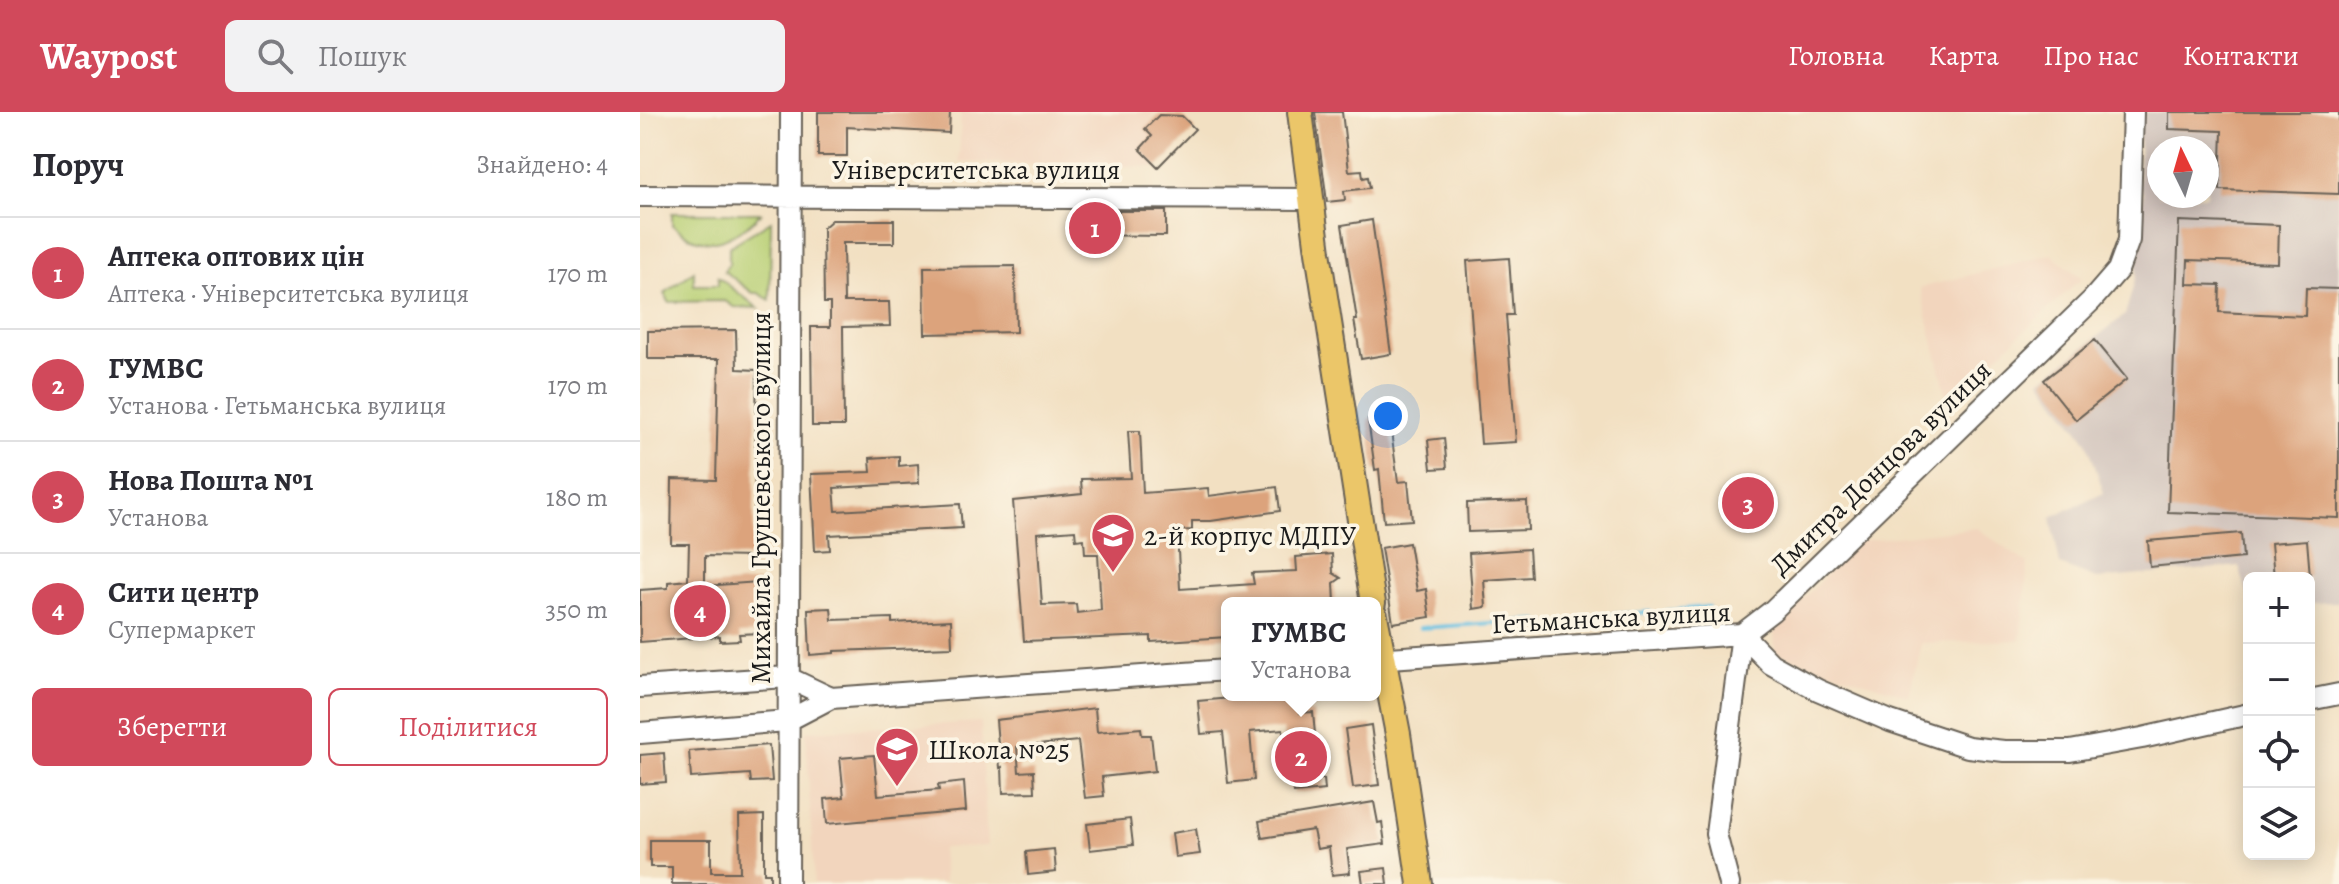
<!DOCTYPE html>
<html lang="uk">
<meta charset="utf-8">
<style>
body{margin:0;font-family:Alegreya,serif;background:#f2f2f3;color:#2b2b33}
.controls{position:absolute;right:24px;bottom:24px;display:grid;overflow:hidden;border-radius:12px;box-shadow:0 4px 20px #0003}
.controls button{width:72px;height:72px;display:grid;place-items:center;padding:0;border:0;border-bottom:2px solid #e1e1e2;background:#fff;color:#2b2b33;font:40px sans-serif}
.compass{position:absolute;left:1507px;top:24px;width:72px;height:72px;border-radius:50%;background:#fff;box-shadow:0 4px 20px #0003;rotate:355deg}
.you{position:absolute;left:748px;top:304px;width:28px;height:28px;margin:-20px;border:6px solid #fff;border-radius:50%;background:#1a73e8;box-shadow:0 0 0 12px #1a73e833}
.badge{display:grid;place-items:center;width:52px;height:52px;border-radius:50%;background:#d1495b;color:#fff;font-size:26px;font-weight:700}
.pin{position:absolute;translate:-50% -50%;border:4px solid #fff;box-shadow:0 2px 8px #0006}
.popup{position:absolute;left:581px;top:485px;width:160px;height:104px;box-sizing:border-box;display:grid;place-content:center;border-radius:12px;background:#fff;filter:drop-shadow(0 2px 6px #0005);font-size:26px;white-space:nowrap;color:#7c7c81}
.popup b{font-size:30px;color:#2b2b33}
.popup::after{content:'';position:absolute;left:50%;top:100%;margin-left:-16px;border:16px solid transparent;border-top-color:#fff}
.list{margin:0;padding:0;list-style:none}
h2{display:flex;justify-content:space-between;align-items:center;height:104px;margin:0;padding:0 32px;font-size:34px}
h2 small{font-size:26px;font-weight:400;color:#7c7c81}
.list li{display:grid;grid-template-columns:52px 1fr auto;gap:24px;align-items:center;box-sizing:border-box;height:112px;padding:0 32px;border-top:2px solid #e1e1e2}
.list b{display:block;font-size:30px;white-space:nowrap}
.list p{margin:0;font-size:26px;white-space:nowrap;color:#7c7c81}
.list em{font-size:26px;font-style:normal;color:#7c7c81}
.actions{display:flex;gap:16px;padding:24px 32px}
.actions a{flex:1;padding:18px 0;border:2px solid #d1495b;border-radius:12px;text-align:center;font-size:28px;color:#d1495b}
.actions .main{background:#d1495b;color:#fff}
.icon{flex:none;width:44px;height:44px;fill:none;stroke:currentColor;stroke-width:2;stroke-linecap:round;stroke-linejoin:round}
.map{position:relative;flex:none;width:1699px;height:772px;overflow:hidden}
header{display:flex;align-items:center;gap:48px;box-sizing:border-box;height:112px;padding:0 40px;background:#d1495b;color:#fff}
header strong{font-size:38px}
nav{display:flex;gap:44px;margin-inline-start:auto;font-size:28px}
.search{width:560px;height:72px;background:#f2f2f3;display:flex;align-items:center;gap:20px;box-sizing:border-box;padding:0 28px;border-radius:12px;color:#7c7c81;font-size:30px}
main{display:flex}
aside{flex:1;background:#fff}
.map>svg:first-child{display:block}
.built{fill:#f2d5bd}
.industrial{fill:#cfc1ba;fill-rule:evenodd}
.green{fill:#b8cf73;stroke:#6a7648;stroke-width:2}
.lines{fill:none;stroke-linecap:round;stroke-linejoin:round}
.stream{stroke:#64c0e2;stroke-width:4}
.building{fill:#dca37c;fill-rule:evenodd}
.minor-casing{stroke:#676156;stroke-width:24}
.major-casing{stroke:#676156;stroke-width:28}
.minor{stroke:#fff;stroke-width:20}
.major{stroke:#ebc669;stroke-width:24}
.labels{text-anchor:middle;stroke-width:7;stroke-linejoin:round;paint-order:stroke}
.street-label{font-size:28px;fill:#1c1c1c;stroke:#fcf5e5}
.poi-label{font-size:28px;fill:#1c1c1c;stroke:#fcf5e5;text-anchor:start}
</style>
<header>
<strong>Waypost</strong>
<div class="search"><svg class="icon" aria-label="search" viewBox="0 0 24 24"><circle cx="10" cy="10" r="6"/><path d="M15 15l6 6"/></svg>Пошук</div>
<nav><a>Головна</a><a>Карта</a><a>Про нас</a><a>Контакти</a></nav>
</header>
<main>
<aside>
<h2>Поруч<small>Знайдено: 4</small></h2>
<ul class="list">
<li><span class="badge">1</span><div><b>Аптека оптових цін</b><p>Аптека · Університетська вулиця</p></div><em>170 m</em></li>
<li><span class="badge">2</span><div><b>ГУМВС</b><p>Установа · Гетьманська вулиця</p></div><em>170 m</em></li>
<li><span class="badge">3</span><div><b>Нова Пошта №1</b><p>Установа</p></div><em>180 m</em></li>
<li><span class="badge">4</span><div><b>Сити центр</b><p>Супермаркет</p></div><em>350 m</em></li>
</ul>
<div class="actions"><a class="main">Зберегти</a><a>Поділитися</a></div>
</aside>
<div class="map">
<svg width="1699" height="772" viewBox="0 0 1699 772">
<rect width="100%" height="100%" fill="#fcf5e5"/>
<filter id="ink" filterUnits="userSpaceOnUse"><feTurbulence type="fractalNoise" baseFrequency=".0125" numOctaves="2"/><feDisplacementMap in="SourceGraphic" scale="16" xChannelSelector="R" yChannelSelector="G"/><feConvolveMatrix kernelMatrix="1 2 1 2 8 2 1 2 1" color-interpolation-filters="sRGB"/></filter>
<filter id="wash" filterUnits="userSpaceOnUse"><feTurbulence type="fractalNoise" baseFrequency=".006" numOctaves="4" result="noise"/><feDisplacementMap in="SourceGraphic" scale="32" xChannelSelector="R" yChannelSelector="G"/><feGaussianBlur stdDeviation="1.8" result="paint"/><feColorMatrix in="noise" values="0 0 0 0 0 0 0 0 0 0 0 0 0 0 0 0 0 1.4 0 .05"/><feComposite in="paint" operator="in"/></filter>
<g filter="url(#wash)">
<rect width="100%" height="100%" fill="#f2e0c2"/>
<!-- built -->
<path class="built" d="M321,0H513L512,9L506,17L512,24L500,37L518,55L319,50Z
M1411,142L1442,166L1308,289L1280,176Z
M1337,416L1388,452L1380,528L1281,531L1269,584L1135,541L1134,518L1218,429Z
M341,610L347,734L302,736L304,770L174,772L166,619Z"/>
<!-- industrial -->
<path class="industrial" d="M1500,0H1699V490L1669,491V466H1609V488L1599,454L1457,467L1420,453L1411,405L1464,381L1447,330L1401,268L1485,203L1496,165L1503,81L1499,74ZM1519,36H1567V84H1519Z"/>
<!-- green -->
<path class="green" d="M32,101H121C105,119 78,136 54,127C46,124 39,117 32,113Z
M131,109L130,188L118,181H113L84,159L89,152V135Z
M54,159V173H78V165L118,196L94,195L85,189L29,190L25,181Z"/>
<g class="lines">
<!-- stream -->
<path class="stream" d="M1025,499L1068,495
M969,503L1010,500
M780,516L898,508"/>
</g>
<g id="blocks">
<!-- building -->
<path class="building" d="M178,0H310L309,21L207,15V44H178Z
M675,0H702L709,59L722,58L723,66L728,65L730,76L704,79L705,88L687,90Z
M1529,0H1699V82L1580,78L1582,19L1529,17Z
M519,3L542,4L555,17L518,55L500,37L512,24L505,17Z
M431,99H526V124L431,123Z
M192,108H254V131H203L204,190H249L250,214L203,215L204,314H172L171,215H190V191H184L183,116Z
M732,108L751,242L721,247L714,208H717L702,113Z
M1539,109L1639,113L1638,151L1548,148L1547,172L1580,173L1579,200L1665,204L1666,176L1699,177V406L1528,400Z
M869,146L873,203H866L876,330L841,332L827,149Z
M375,154L376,220L285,222L284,155Z
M96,218L97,257L117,258L113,445L65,444V474L118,470L121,521L99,522L100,528L80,529V524L0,530V478L28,476V470L48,468L49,432H31L32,367L76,368L79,247H8V219Z
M1455,228L1487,267L1436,308L1404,268Z
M749,305L758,370L768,369L772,408L744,410L739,357L735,358L728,307Z
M488,319H500L503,381L568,376L569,384L637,375L640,399L571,409H552V418L537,419L540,477L614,472L612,461L657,459L656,445L692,442L693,461L701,466L694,471L695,491H587V525L511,530V524L384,529L373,389L442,382L441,367L491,366ZM435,418L436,428L444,427L445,442H458L461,498L437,501L436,492L402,493L397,421Z
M804,326L807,356L791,357L788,328Z
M259,344V354L278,352L279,371L194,376L196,399L320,392L322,416L189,423L190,438L175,439L171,362L231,360L230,346Z
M887,389L888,418L828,420L827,391Z
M1601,421L1603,446L1510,455L1508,429Z
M1667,428L1670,464L1634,466L1631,431Z
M769,431L777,479L786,477L790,505L753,511L741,436Z
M889,437L891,465L844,468L846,495L833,497L829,441Z
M191,496L192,508L252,506V511L311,508L312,535L194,539V541L170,543L168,497Z
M626,583H658L660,601L673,600L679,667H684L685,678L654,681L653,670H648L643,617L610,620L614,668L588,671L583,620L561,622L558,589Z
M455,596L457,620L501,616L502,623H511L515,659L462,665L464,684L445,686L438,629L377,635L379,660L394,659L395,680L363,681L362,655L360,656L356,608Z
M731,613L739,673L713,676L705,617Z
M129,633L132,669L111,670L110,662L51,666L49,639Z
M24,641L26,670L0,672V643Z
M234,643L238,683L299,678L298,673L324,670L326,699L187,712L185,687L204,685L200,646Z
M734,690L738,711L742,710L745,732L707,737L710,761L692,763L689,735L677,737L673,718L622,726L619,709Z
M124,703V761H130V772H32V755H10V728H71V760H100L99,704Z
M490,707L493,733L450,738L447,712Z
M556,717L560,742L535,745L532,721Z
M414,737L416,760L388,763L386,740Z
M746,756L748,772H723L721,759Z"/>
</g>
</g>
<g filter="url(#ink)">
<use href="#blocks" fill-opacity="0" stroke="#676156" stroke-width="2"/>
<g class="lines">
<!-- minor casing -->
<g class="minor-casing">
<path id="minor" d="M0,84L672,87
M735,547L1102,522L1131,552L1178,578L1250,609L1328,635L1364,639H1430L1502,626L1609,602
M0,575L147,565L191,586
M1669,588L1699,582
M0,621L147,609L191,586L587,558
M148,772L151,0
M1089,772L1076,722L1102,522L1132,499L1452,188L1478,158L1489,128L1493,0"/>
</g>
<!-- major casing -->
<g class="major-casing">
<path id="major" d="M660,0L678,140L733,491
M735,504L758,622L780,772"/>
</g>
<!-- minor -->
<use href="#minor" class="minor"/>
<!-- major -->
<use href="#major" class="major"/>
</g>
</g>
<!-- icons -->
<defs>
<g id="university-pin" transform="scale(2.3)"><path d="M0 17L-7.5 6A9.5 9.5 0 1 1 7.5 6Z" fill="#d1495b" stroke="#fcf5e5"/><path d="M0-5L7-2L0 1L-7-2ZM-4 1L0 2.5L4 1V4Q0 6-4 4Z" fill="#fff"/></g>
<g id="school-pin" transform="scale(2.3)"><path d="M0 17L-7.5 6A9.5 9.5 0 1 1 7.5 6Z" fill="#d1495b" stroke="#fcf5e5"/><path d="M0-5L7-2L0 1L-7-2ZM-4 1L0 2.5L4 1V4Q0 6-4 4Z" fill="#fff"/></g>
</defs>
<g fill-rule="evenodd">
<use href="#university-pin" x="473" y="423"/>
<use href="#school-pin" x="257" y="637"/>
</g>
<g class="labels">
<!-- street labels -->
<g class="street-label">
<text x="336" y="67">Університетська вулиця</text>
<text transform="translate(1240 355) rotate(-44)" y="10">Дмитра Донцова вулиця</text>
<text transform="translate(120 386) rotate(-90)" y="10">Михайла Грушевського вулиця</text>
<text transform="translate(971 505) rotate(-3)" y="10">Гетьманська вулиця</text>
</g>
<!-- poi labels -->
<g class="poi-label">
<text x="504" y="433">2-й корпус МДПУ</text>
<text x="288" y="647">Школа №25</text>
</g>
</g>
</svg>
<div class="controls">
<button>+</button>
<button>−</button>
<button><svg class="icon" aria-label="locate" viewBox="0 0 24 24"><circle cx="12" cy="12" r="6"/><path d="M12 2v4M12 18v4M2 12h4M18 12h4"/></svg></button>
<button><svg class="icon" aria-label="layers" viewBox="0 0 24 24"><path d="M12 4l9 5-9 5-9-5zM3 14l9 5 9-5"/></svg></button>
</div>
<svg class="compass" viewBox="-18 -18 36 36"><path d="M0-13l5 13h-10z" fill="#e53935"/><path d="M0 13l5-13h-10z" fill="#7c7c81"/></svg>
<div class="you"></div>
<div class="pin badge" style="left:455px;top:116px">1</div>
<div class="pin badge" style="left:661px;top:645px">2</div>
<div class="popup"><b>ГУМВС</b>Установа</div>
<div class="pin badge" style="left:1108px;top:391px">3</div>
<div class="pin badge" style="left:60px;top:499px">4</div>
</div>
</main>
